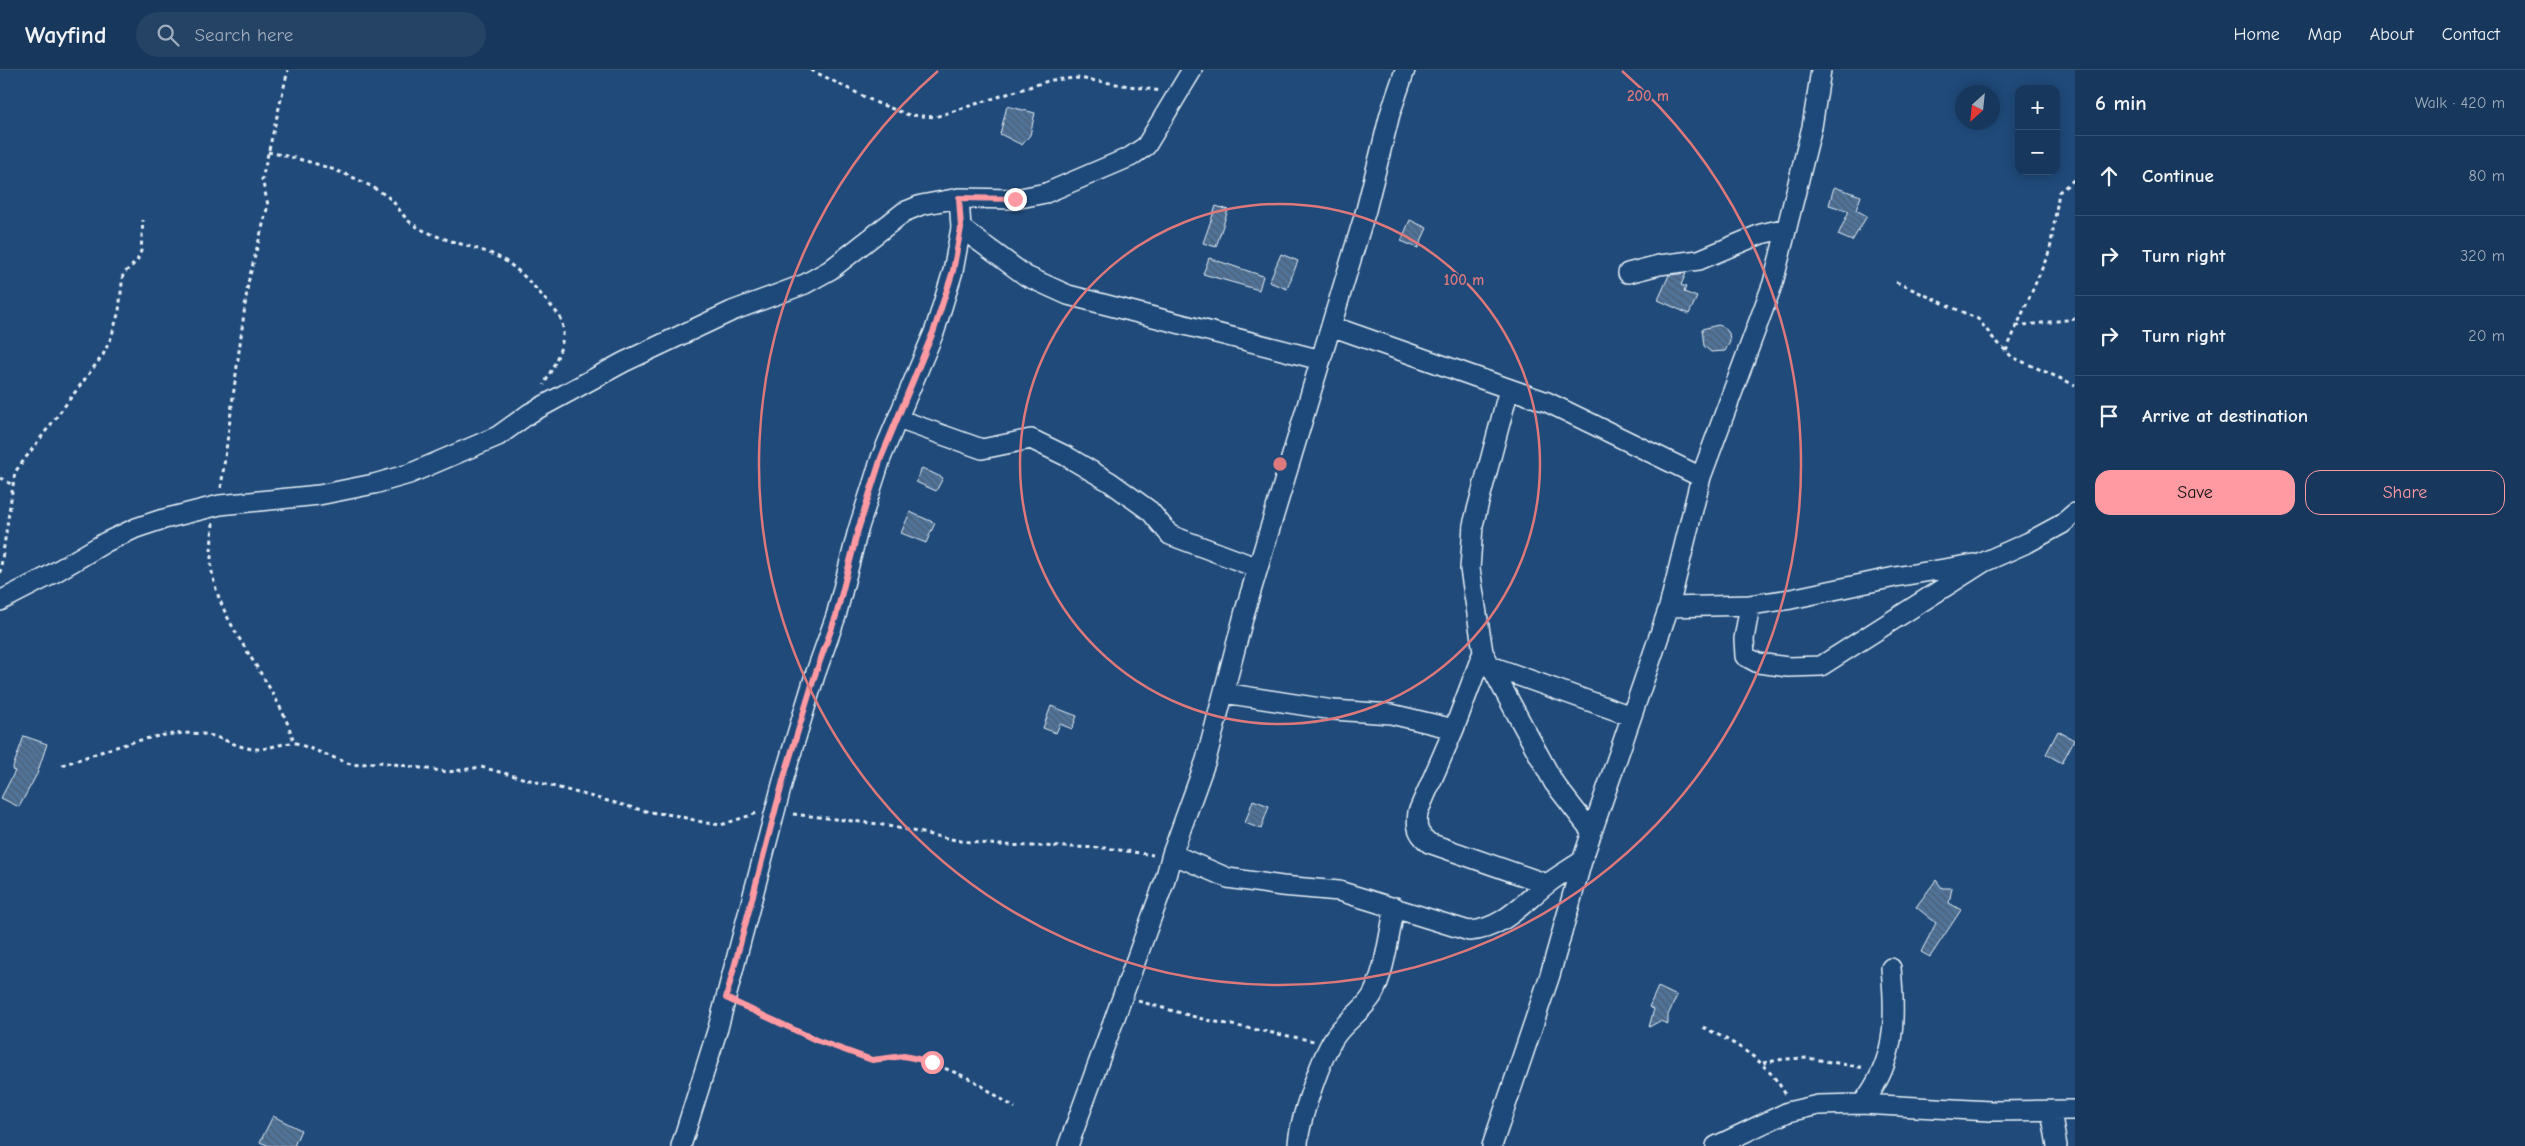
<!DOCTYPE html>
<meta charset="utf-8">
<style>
body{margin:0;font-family:"Comic Neue",sans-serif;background:#244365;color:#f1f3f6}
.controls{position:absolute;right:15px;top:15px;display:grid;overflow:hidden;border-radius:10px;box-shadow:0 2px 12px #0003}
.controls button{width:45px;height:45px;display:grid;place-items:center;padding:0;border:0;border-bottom:1px solid #365272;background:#17385c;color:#f1f3f6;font:25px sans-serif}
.compass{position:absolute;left:1955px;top:15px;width:45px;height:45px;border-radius:50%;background:#17385c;box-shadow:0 2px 12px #0003;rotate:207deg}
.stop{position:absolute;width:15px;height:15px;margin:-11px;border:4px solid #ff9aa2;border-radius:50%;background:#fff}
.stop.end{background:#ff9aa2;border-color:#fff;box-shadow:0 1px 5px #0008}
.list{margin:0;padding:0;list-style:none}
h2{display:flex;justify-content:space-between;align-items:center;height:65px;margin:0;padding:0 20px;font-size:21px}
h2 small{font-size:16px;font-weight:400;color:#9eacbb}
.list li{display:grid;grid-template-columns:32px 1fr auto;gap:15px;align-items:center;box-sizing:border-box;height:80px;padding:0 20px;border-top:1px solid #365272}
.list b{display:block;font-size:19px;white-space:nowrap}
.list em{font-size:16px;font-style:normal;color:#9eacbb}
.actions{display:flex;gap:10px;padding:15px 20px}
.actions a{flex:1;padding:11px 0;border:1px solid #ff9aa2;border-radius:15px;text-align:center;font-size:18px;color:#ff9aa2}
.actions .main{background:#ff9aa2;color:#111}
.icon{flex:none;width:28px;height:28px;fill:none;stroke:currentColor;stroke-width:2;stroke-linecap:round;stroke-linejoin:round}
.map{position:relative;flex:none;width:2075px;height:1076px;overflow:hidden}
header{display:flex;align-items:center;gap:30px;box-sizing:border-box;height:70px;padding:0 25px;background:#17385c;border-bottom:1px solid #365272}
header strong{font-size:24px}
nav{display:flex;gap:28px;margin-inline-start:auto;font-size:18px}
.search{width:350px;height:45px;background:#244365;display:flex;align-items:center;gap:12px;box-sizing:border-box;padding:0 18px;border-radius:28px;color:#9eacbb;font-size:19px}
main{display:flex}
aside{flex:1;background:#17385c}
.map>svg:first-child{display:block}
.building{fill:url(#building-back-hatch);stroke:#e8f1f8}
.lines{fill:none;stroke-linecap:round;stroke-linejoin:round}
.minor-casing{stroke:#e8f1f8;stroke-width:22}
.path{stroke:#e8f1f8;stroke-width:3;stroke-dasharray:4 4;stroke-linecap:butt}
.minor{stroke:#1f4a7a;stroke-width:19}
.route{stroke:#ff9aa2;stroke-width:6}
.ring{fill:none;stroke:#dd787b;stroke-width:2.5}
.centre{fill:#dd787b;stroke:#1f4a7a;stroke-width:2.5}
.ring-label{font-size:15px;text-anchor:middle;font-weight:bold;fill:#dd787b;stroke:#1f4a7a;stroke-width:4;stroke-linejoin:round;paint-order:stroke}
</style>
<header>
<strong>Wayfind</strong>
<div class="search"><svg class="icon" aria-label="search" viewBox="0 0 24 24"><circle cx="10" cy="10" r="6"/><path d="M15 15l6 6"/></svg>Search here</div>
<nav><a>Home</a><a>Map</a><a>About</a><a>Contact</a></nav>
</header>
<main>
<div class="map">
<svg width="2075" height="1076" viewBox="0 0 2075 1076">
<defs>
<pattern id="building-back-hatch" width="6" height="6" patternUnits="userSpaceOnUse" patternTransform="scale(1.25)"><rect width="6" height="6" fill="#517399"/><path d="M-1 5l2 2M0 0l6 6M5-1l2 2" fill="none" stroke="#4c5e72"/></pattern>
</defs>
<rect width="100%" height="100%" fill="#1f4a7a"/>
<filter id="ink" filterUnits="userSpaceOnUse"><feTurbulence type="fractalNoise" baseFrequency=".02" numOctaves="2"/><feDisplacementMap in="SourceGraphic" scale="10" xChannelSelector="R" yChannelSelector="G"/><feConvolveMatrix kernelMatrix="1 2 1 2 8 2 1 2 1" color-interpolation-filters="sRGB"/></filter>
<g filter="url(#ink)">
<!-- building -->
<path class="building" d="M1007,36L1035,43L1030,65L1022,75L1000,64Z
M1834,117L1861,126L1856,140L1867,146L1852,171L1838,165L1849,141L1829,135Z
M1216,136L1228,140L1216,177L1203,173Z
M1410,150L1427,158L1418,178L1401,171Z
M1281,184L1298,191L1287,219L1269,212Z
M1209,188L1263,206L1259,220L1203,204Z
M1686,203L1681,215L1686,217L1684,222L1697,227L1689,244L1658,230L1669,205Z
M1718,255L1724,257L1729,263L1730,272L1725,281L1711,282L1704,276L1702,259Z
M922,398L943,408L936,421L916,412Z
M910,442L935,453L926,473L901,463Z
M1051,636L1077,646L1072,659L1060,654L1056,663L1043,658Z
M2058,661L2074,670L2062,693L2046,684Z
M24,666L47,674L37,704L19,737L1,728L15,701L12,700Z
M1253,730L1269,736L1261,759L1245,753Z
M1936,810L1942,818H1952L1949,833L1961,840L1930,887L1921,882L1936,853L1916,837Z
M1658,917L1677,926L1668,945V954L1660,951L1649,957L1654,939L1649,937Z
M273,1046L301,1060L294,1076H269L260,1072Z"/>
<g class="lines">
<!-- minor casing -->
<g class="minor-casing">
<path id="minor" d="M961,158L1026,206L1068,225L1321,290
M1628,203L1659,195L1699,190L1761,164L1787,158
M1331,256L1547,332L1701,407
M1509,319L1473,455L1470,499L1483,582L1554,713L1592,762
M898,349L982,379L1031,369L1066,386L1110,412L1150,441L1170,465L1258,498
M0,531L47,507L106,472L136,458L160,450L220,435L319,425L374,414L409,404L498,366L530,343L624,292L732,241L805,214L830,200L904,142L921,135L959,128L1015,129L1046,123L1130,87L1146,76L1192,0
M1750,535L1744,569L1745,586L1758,593L1788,597L1821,596L1984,492L2029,472L2062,454L2075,443
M1669,537L1750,535L1791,529L1895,507L1974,494
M1483,582L1454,659L1418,742C1416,757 1417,763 1429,773L1547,814
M1491,596L1631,646
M1224,623L1333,640L1391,644L1454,659
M1172,784L1228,808L1282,816L1339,821L1469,861C1502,859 1522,834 1546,815C1557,806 1570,799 1582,791
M1862,1034C1896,991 1896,950 1891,898
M2051,1041L2057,1076
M681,1076L718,958L784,707L815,605L836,546L858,460L881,388L935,260L953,201L961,158L959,128
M1068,1076L1164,813L1172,784L1206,690L1245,541L1366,140L1390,44L1405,0
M1298,1076C1298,1053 1321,988 1334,968C1344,952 1362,942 1372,926C1385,903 1389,863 1395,837
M1492,1076L1550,905L1582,791L1669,537L1701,407L1773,213L1812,57L1821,0
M1716,1076L1788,1042L1818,1035L1862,1034L1990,1041L2075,1040"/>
</g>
<!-- path -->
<path class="path" d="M811,0L877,33L909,45L935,47L1051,10L1078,8L1161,21
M268,82C310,91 352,102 388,127C397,134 402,146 411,153C434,169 466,174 492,184C519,195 540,224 559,245C571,267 554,294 544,315
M1896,212L1978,249L1993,268L2012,287L2075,315
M2016,256L2075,249
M2006,281L2050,180L2059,122L2075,109
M0,408L11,414
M221,418L248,213L268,135L262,109L288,0
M213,453C212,470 209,490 213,507C224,563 279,615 294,673
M0,503L15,402L103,285L111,268L119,241L123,204L137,191L141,181L143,150
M62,695C106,681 157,659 203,664C221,666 237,678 254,679C268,680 282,672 296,673L353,695L380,692L448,702L481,697L649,742L674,745L706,753L721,755L757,743
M793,744L878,754L961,771L999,775L1106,778L1153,785
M1138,931L1206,950L1314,971
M742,936L817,970L872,990L904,986L932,993L973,1010L1015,1038
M1703,957C1740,976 1765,989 1786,1025
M1763,993L1784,989L1808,988L1865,998"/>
<!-- minor -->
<use href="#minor" class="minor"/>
</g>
</g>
<g class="lines" filter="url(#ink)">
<!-- route -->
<path class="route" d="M932,992L904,986L872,990L816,970L726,928L784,707L815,605L836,546L858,460L881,388L934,260L953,201L961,158L959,128L1015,129"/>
</g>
<!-- distance rings -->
<g class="ring">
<circle cx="1280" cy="394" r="260"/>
<path d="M1622 1A521 521 0 1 1 938 1"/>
</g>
<circle cx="1280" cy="394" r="8" class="centre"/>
<g class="ring-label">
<text x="1648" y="31">200 m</text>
<text x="1464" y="215">100 m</text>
</g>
</svg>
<div class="controls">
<button>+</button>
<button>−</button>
</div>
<svg class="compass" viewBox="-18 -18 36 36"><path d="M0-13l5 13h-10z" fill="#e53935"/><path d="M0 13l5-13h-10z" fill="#9eacbb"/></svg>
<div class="stop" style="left:932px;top:992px"></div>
<div class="stop end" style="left:1015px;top:129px"></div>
</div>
<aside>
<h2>6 min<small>Walk · 420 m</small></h2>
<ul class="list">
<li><svg class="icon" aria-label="ahead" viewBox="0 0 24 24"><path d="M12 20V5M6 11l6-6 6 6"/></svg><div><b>Continue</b></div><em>80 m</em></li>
<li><svg class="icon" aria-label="right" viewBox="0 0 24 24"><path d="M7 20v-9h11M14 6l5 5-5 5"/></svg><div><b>Turn right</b></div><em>320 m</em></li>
<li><svg class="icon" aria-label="right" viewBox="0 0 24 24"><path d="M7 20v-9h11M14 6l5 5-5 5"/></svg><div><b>Turn right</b></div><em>20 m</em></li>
<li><svg class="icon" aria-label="arrive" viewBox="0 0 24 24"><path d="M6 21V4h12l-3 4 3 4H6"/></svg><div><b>Arrive at destination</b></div></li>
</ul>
<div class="actions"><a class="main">Save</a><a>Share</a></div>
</aside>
</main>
